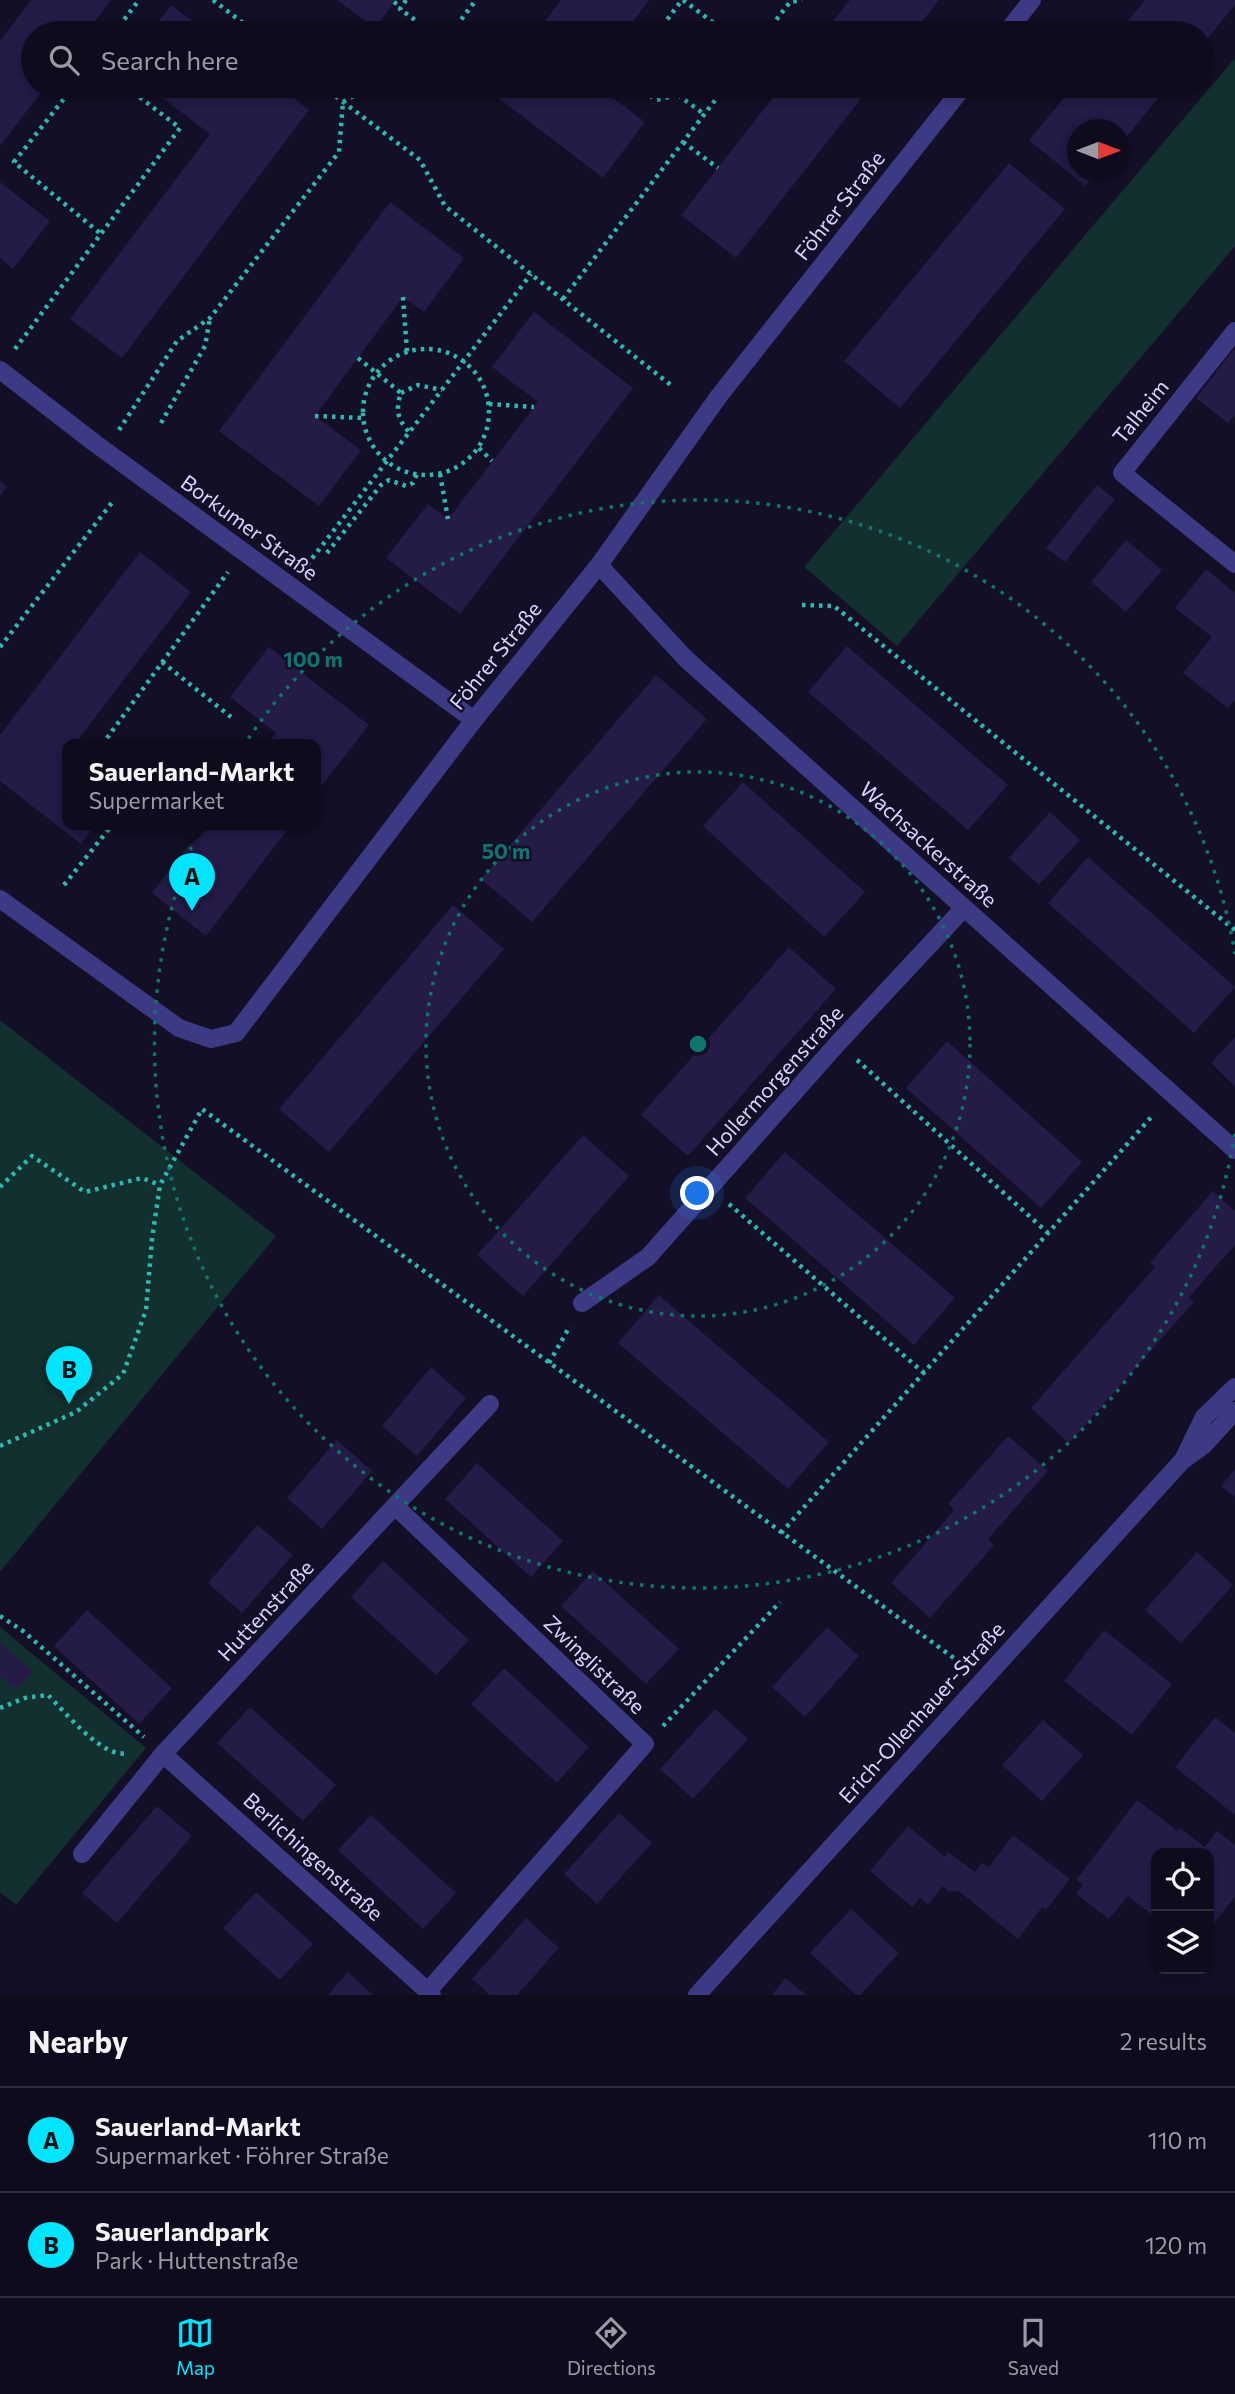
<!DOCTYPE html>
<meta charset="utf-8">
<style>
body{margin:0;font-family:Commissioner,sans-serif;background:#171425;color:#f1f3f6}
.controls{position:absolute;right:21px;bottom:21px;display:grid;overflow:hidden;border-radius:14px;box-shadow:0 4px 10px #0003}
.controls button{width:63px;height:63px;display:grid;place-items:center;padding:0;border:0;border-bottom:2px solid #2e2b3b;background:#0e0b1c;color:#f1f3f6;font:35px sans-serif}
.compass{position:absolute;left:1067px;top:119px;width:63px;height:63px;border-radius:50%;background:#0e0b1c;box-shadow:0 4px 10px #0003;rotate:90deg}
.you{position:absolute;left:698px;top:1194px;width:24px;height:24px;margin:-18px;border:5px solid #fff;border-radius:50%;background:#1a73e8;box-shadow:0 0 0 10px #1a73e833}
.badge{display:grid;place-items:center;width:46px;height:46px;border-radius:50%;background:#00e5ff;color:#111;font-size:23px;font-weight:700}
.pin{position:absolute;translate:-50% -58px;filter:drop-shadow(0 2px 4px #0008)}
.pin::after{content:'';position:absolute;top:37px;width:24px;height:21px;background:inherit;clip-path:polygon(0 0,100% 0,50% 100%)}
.popup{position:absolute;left:62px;top:739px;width:259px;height:91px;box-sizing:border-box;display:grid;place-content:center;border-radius:14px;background:#0e0b1c;filter:drop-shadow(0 2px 5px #0005);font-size:23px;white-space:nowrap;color:#9b9ba3}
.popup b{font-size:26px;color:#f1f3f6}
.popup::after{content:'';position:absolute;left:50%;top:100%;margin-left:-14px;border:14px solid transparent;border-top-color:#0e0b1c}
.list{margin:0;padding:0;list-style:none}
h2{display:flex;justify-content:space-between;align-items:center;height:91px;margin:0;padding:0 28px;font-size:30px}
h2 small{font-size:23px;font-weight:400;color:#9b9ba3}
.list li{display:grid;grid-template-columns:46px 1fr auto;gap:21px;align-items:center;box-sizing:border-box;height:105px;padding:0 28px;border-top:2px solid #2e2b3b}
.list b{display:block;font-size:26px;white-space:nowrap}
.list p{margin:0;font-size:23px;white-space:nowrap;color:#9b9ba3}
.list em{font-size:23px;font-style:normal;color:#9b9ba3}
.icon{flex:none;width:38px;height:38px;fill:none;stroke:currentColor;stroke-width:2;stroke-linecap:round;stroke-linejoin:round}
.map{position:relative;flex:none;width:1235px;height:1995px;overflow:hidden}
.search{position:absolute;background:#0e0b1c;box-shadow:0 4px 10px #0003;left:21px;right:21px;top:21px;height:77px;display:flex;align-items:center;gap:18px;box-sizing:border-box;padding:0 24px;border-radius:38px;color:#9b9ba3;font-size:26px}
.sheet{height:301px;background:#0e0b1c}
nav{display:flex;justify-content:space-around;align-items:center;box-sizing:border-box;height:98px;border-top:2px solid #2e2b3b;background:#0e0b1c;font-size:19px;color:#9b9ba3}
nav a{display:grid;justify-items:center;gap:4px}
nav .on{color:#00e5ff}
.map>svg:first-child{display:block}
.green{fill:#12302f}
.building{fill:#241b47}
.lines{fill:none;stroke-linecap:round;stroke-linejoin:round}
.path{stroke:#2fb8b0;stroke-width:4.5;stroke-dasharray:3.5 5;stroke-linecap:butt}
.minor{stroke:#3d3a85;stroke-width:18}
.ring{fill:none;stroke:#0f766e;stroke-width:3.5;stroke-dasharray:3.5 7}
.labels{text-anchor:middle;stroke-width:5;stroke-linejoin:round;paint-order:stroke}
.street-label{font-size:21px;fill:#d9d4ff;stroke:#130f26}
.centre{fill:#0f766e;stroke:#130f26;stroke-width:3.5}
.ring-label{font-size:21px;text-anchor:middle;font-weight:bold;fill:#0f766e;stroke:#130f26;stroke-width:5;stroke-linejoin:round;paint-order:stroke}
</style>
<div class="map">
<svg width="1235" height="1995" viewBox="0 0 1235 1995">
<rect width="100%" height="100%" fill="#130f26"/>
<!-- green -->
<path class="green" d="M1235,58V246L897,646L804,567Z
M0,1020L276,1236L0,1572Z
M0,1627L146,1748L16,1905L0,1892Z"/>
<!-- building -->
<path class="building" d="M31,0H111L86,33H33V86H46L0,146V41Z
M337,0H396L375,28Z
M561,0H649L624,33H536Z
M850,0H939L913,33H823Z
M1145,0H1235V5L1202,45V33H1118Z
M171,5L208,33H150Z
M147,86H278L309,110L122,358L70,319L210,134Z
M497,86H597L645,122L603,178L492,93Z
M782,86H871L736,258L681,215Z
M1074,86H1168L1120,145V130H1077V172H1097L1085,186L1029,140Z
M1009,163L1065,209L900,408L844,361Z
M0,182L50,221L13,269L0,258Z
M390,202L464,258L424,312L403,297L315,416L361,450L319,506L219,431Z
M534,312L633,388L460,614L386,558L428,504L448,519L538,402L492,367Z
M1235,348V415L1228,423L1196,398Z
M0,481L7,486L0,496Z
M1097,485L1115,499L1065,562L1046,548Z
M1126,540L1162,570L1126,612L1091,582Z
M140,552L191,592L74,745H68V753L62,760L68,764V825H95L81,844L0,781V735Z
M1206,569L1235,593V699L1228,708L1183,673L1212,637L1175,608Z
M847,646L1008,785L968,830L808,692Z
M269,647L369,725L316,793V745H267L276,733L230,697Z
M656,675L707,719L532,922L481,879Z
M743,782L865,892L824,937L703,826Z
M1050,812L1080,840L1039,885L1009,858Z
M204,825H291L206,936L152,893Z
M1088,857L1235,987L1194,1033L1048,903Z
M453,905L504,949L329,1152L279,1109Z
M789,947L836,989L688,1156L641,1115Z
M1235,1037V1087L1211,1063Z
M947,1041L1082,1162L1041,1208L906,1088Z
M583,1135L629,1176L523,1296L477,1255Z
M785,1152L955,1298L914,1345L745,1198Z
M1213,1191L1235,1211V1245L1189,1297L1194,1302L1069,1443L1031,1408L1155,1267L1150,1263Z
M659,1295L829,1442L788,1489L618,1343Z
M431,1367L466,1398L417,1456L382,1426Z
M1008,1436L1048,1471L988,1539L994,1545L930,1618L891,1583L954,1510L948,1504Z
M337,1440L372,1471L322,1529L287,1498Z
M477,1463L563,1541L531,1577L445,1499Z
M1235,1469V1497L1221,1486Z
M257,1525L293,1555L242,1613L208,1583Z
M1197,1552L1233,1585L1181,1643L1145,1610Z
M383,1561L469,1640L436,1675L351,1597Z
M593,1571L679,1649L646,1684L561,1606Z
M87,1610L172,1688L139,1724L54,1646Z
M827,1627L859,1656L805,1717L772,1687Z
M1104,1630L1172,1684L1132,1735L1064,1681Z
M0,1642L33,1672L16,1690L0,1676Z
M504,1668L589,1747L557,1783L471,1704Z
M250,1707L336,1785L303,1821L217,1743Z
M715,1709L748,1739L693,1799L660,1769Z
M1215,1717L1235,1733V1815L1175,1767Z
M1043,1720L1083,1755L1042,1801L1002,1765Z
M1137,1800L1178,1831L1180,1828L1205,1847L1217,1831L1235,1845V1896L1209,1930V1853H1156V1918L1128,1896L1109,1919L1076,1894L1083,1885L1076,1880Z
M157,1806L192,1836L117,1923L82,1893Z
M619,1813L652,1843L597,1904L564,1874Z
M371,1815L456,1893L423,1929L338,1850Z
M908,1826L945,1857L948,1852L975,1872L982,1863L989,1867L1013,1835L1070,1879L1046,1910L1042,1907L1018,1939L960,1892L948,1891L943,1886L928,1905L920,1898L912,1907L870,1871Z
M256,1892L313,1944L280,1980L223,1928Z
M851,1909L899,1953L860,1995H856L810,1953Z
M526,1918L559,1948L517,1995H490L472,1979Z
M348,1972L373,1995H328Z
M785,1978L807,1995H772Z"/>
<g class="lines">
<!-- path -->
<path class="path" d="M213,0L256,33
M406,0L400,9L433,33
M394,2L401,7
M114,33L139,0
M451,33L476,0
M657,33L682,0H683L727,33
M766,33L790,2L802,0
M74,86L14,162L101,234
M322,86L420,160L445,206L672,386
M636,86L656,100L678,95L685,86
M600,88L602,86
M678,95L704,114
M343,102L371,86
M683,142L718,168
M403,297L407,352
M563,299L726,86
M15,349L180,128L125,86
M363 412a63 63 0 1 1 126 0a63 63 0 1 1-126 0Z
M358,358L401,393C395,410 398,420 409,432
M401,393L418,385L442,390
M489,404L534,407
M315,416L363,418
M161,423L205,346L210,318
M119,430L177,341L210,318L339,152L343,102
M479,448L492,461
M440,474L448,519
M327,553L381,485L389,480L406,486L413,483L417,474
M307,565L531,274
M802,605L834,606L1235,930
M0,647L114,500
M162,662L231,717
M102,745L228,572
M64,885L112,825
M857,1060L1048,1233
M0,1187L32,1156L85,1192L142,1178L160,1185
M729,1204L924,1373
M549,1363L570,1326
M0,1446L76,1412L123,1374L146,1310L152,1239L160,1185L202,1109L962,1664
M781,1533L1154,1114
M0,1616L23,1631L144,1737
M0,1708L25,1698L48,1695C65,1712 103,1759 127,1753
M663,1726L780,1602"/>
<!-- minor -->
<path class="minor" d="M1006,33L1032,0
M1235,331L1122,473L1235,564
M0,370L96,444L474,720
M599,565L686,659L1235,1150
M0,899L179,1028L211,1039L236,1033L474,720L599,565L719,396L964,86
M582,1303L648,1257L838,1043L964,908
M1183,1460L1204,1417L1235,1387
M396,1507L645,1744L428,1991
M163,1754L432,1995
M82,1854L163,1754L490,1404
M697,1995L1182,1461L1204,1445L1235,1411"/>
</g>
<!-- distance rings -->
<g class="ring">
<circle cx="698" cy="1044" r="272"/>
<path d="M1235 1134A544 544 0 1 1 1235 954"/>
</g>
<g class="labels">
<!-- street labels -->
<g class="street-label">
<text transform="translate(840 206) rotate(-52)" y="7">Föhrer Straße</text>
<text transform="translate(1141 412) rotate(-51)" y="7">Talheim</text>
<text transform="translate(249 528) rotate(36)" y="7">Borkumer Straße</text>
<text transform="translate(496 656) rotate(-51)" y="7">Föhrer Straße</text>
<text transform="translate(928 845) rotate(42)" y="7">Wachsackerstraße</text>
<text transform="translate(775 1081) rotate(-48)" y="7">Hollermorgenstraße</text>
<text transform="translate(266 1611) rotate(-47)" y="7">Huttenstraße</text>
<text transform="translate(594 1665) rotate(44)" y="7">Zwinglistraße</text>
<text transform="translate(922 1713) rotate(-48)" y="7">Erich-Ollenhauer-Straße</text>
<text transform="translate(313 1857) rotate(42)" y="7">Berlichingenstraße</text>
</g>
</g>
<circle cx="698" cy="1044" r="10" class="centre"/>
<g class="ring-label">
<text x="313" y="667">100 m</text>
<text x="506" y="859">50 m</text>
</g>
</svg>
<div class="controls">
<button><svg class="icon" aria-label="locate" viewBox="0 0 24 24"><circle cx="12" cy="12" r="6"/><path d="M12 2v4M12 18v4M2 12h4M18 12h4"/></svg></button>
<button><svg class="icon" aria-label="layers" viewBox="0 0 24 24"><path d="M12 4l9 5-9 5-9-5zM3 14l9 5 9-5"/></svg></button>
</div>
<svg class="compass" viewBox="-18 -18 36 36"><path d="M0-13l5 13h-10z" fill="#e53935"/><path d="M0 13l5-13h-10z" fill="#9b9ba3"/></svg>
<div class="you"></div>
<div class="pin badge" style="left:192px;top:911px">A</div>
<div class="popup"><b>Sauerland-Markt</b>Supermarket</div>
<div class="pin badge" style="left:69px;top:1404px">B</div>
<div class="search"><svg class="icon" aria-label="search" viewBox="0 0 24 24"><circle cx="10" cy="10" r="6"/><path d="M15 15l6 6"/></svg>Search here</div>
</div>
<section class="sheet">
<h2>Nearby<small>2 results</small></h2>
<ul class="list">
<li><span class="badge">A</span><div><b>Sauerland-Markt</b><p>Supermarket · Föhrer Straße</p></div><em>110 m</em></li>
<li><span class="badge">B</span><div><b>Sauerlandpark</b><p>Park · Huttenstraße</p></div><em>120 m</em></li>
</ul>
</section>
<nav>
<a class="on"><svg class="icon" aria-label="map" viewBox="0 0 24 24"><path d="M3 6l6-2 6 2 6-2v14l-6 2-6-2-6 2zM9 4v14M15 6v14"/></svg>Map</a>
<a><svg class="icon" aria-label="directions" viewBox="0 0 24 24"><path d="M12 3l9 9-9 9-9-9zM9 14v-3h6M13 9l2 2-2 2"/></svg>Directions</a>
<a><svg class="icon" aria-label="saved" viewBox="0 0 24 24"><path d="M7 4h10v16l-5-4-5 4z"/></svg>Saved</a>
</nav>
